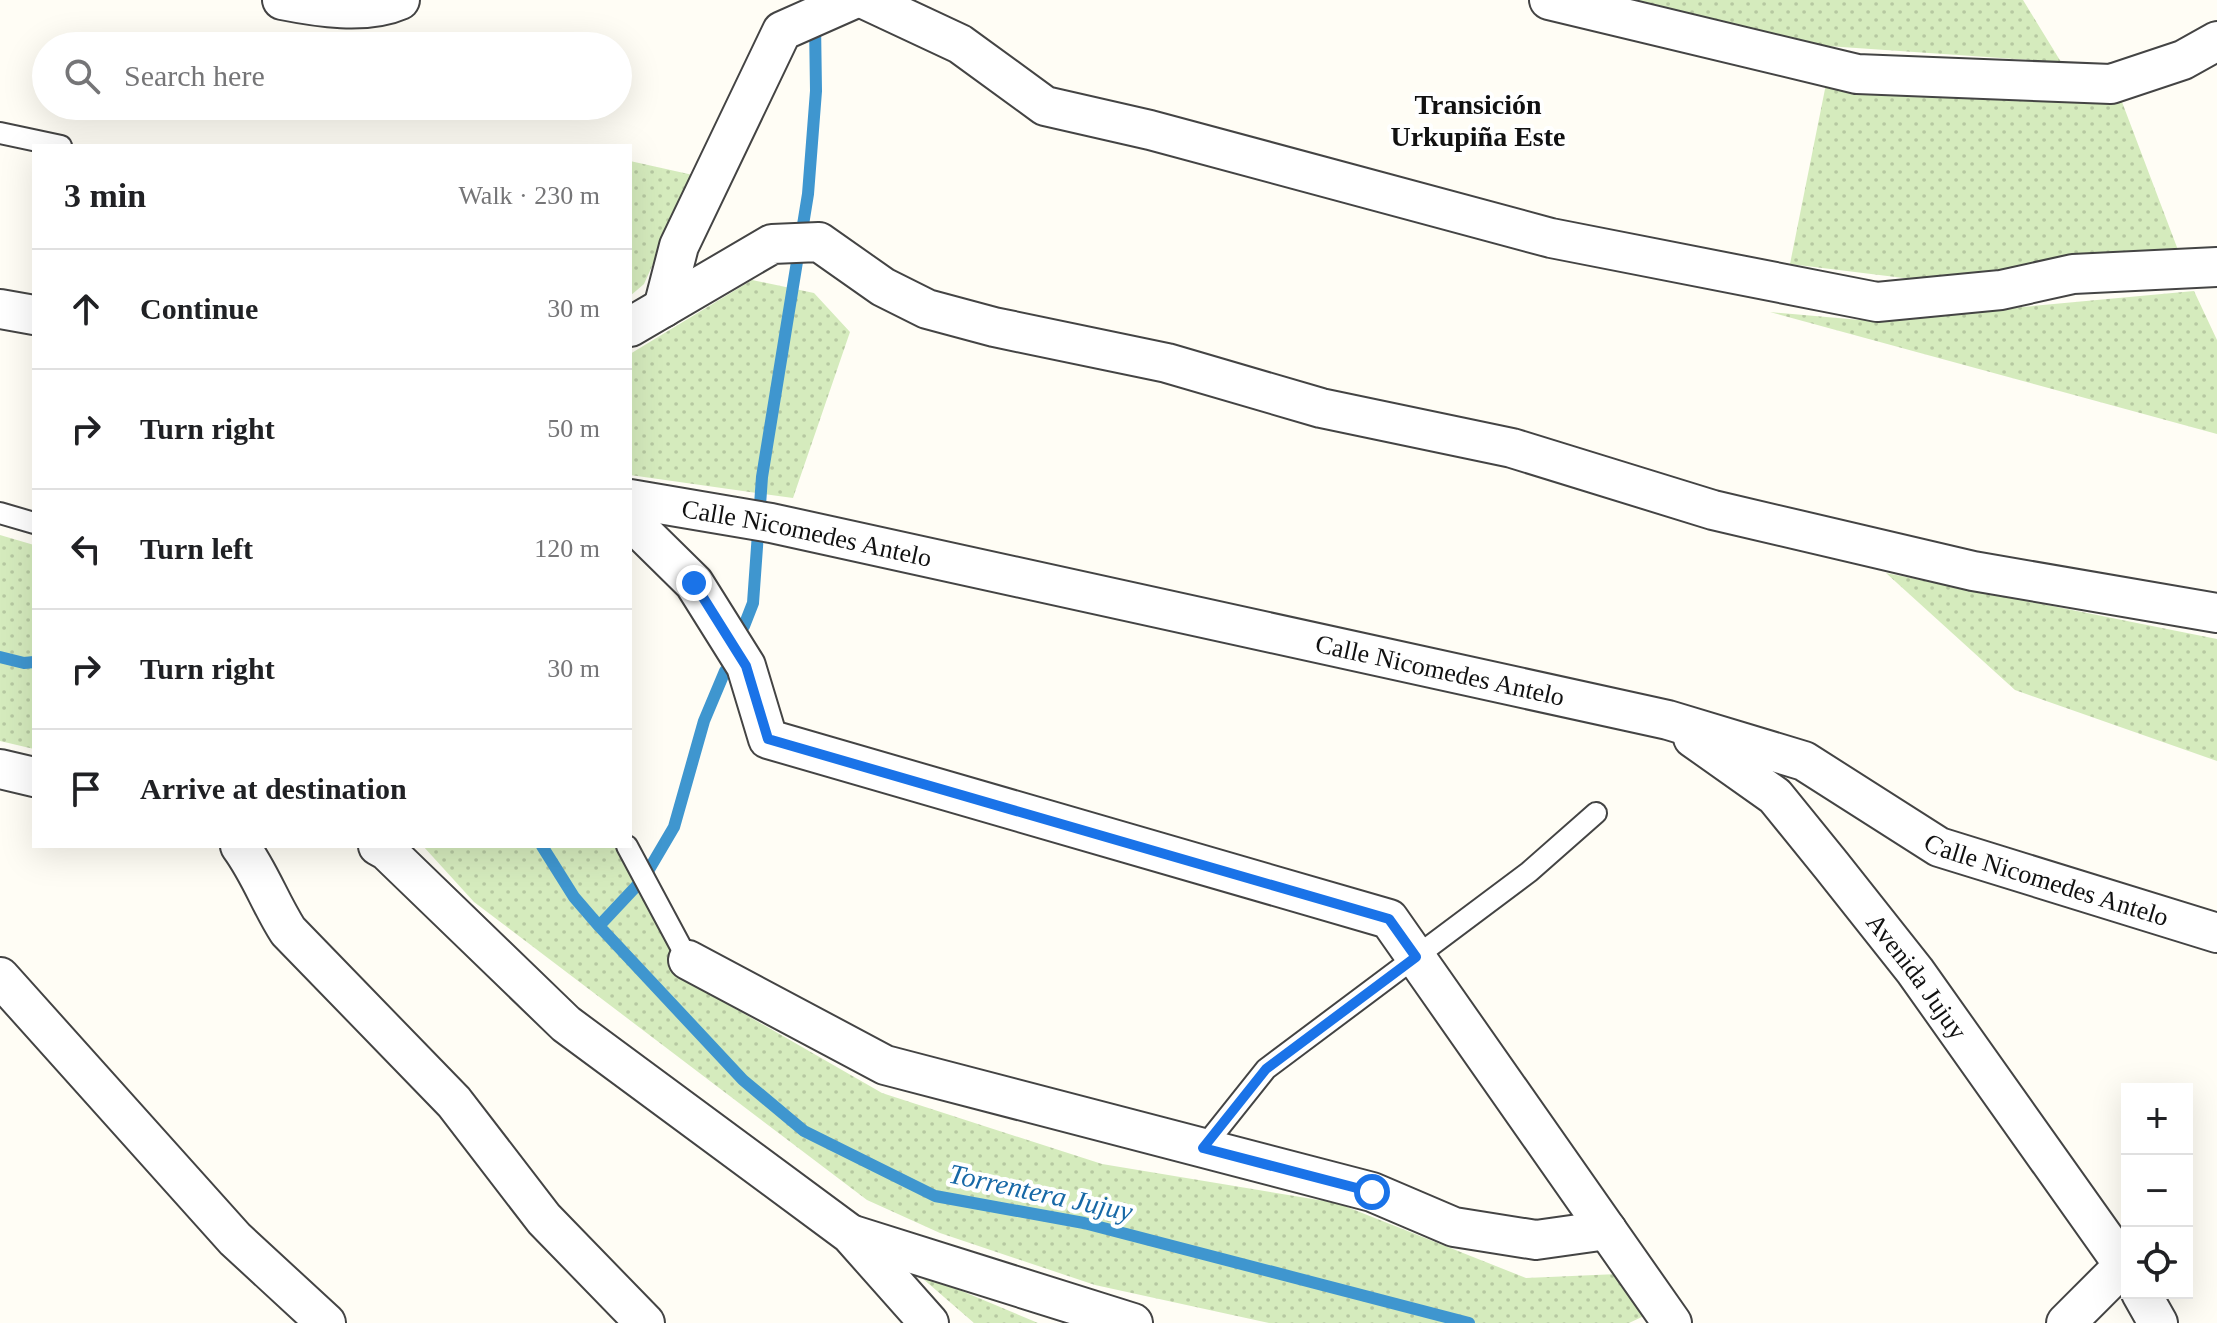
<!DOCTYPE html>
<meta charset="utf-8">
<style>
body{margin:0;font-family:Georgia,serif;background:#f2f2f2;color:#202124}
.controls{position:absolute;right:24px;bottom:24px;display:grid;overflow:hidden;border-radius:0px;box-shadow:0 8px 32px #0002}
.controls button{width:72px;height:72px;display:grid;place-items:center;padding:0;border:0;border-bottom:2px solid #e0e0e0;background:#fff;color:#202124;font:40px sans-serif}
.stop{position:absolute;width:24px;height:24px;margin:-18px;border:6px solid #1a73e8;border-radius:50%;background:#fff}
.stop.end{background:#1a73e8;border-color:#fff;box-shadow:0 2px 8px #0008}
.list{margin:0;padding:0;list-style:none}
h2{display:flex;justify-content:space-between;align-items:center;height:104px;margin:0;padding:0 32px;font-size:34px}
h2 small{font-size:26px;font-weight:400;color:#757577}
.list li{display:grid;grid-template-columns:52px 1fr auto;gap:24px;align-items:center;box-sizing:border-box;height:120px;padding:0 32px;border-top:2px solid #e0e0e0}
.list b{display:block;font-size:30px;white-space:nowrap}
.list em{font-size:26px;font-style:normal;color:#757577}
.icon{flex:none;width:44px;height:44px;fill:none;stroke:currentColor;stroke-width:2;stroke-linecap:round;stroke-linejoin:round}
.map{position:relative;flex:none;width:2217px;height:1323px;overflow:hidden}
.search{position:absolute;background:#fff;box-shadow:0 8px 32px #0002;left:32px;top:32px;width:600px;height:88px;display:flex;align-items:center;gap:20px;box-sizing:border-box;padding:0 28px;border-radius:44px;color:#757577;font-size:30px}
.panel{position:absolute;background:#fff;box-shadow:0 8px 32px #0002;left:32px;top:144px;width:600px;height:704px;border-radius:0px}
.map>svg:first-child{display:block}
.grass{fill:url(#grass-dots)}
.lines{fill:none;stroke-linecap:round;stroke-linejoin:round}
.stream{stroke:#3f96cf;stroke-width:12}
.lane-casing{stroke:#444;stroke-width:24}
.street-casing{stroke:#444;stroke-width:42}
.lane{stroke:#fff;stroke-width:20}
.street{stroke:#fff;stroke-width:38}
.route{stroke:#1a73e8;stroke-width:10}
.labels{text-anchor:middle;stroke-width:8;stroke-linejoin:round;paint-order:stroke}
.street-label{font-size:26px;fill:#111;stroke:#fff}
.neighbourhood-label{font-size:28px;font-weight:bold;fill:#111;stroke:#fff}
.water-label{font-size:28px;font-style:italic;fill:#1768a6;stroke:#fff}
</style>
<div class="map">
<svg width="2217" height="1323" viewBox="0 0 2217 1323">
<defs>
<pattern id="grass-dots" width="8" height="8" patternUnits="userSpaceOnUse" patternTransform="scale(2)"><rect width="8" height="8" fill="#d5ebbd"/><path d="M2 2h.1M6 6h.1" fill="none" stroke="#b6c8a1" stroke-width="1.8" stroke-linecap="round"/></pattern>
</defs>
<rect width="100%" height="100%" fill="#fffdf5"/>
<!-- grass -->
<path class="grass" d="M1627,0H2023L2061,62L1798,44Z
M1826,84L1863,92L2122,102L2178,250L1928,281L1790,264Z
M630,161L693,175L644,284L630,296Z
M752,280L814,293L850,332L793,498L630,475V354Z
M2194,291L2217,340V434L1770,312L1872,321Z
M0,535L34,545V749L0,741Z
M1886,573L2217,639V761L2015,690Z
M423,846H614L687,981L882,1093L1102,1164L1337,1203L1526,1278L1618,1274L1646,1315L1629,1323H1269L1095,1285L940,1233L867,1200L474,902Z
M914,1271L1038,1323H974Z"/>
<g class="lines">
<!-- stream -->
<path class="stream" d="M744,626L753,603L762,477L808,194L816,91L815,23
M0,657L24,663L34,662
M542,846L574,897L599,926L743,1080L804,1131L935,1196L1084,1223L1469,1323
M599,926L644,878L674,827L704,721L725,671"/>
<!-- lane casing -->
<g class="lane-casing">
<path id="lane" d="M0,133L61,146
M0,513L34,523
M627,846L688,960
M1203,1148L1266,1069L1529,872L1596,813"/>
</g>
<!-- street casing -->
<g class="street-casing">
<g id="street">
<path d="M282,0C317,7 366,15 400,0"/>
<path d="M866,0L960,44L1045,106L1150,130L1551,238L1877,302L2001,290L2073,274L2217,267"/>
<path d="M1549,0L1857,74L2111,84L2183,60L2217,41"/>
<path d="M663,308L679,246L782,31L852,0"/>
<path d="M0,309L34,315"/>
<path d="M630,327L772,244L819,242L883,287L927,309L994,327L1167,363L1321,408L1512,448L1713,510L1973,571L2217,613"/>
<path id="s1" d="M630,499L771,523L1668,720L1804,761L1939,847L2217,933"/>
<path d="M630,520L694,583L746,666L768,739L1389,919L1672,1323"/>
<path id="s2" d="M1693,738L1775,796L1831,865L1915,971L2127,1270"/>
<path d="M0,769L34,777"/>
<path d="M240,846C260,873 270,903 288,931L454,1102L544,1219L645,1323"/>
<path d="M378,846L387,851L566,1024L850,1234L929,1323"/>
<path d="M688,960L885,1065L1372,1192L1454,1227L1536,1240L1607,1230"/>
<path d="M0,977L235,1239L326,1323"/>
<path d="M853,1235L1133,1323"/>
<path d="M2141,1293L2158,1323"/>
<path d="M2066,1323L2124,1265"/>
</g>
</g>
<!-- lane -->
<use href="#lane" class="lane"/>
<!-- street -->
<use href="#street" class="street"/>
</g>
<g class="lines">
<!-- route -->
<path class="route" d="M694,583L746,666L768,739L1389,919L1416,957L1266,1069L1203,1148L1372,1192"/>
</g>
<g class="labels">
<!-- street labels -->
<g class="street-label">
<text dy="9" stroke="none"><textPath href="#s1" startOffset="180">Calle Nicomedes Antelo</textPath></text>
<text dy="9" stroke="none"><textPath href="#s1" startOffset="828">Calle Nicomedes Antelo</textPath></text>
<text dy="9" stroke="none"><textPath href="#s1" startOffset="1476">Calle Nicomedes Antelo</textPath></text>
<text dy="9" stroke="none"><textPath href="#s2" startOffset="330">Avenida Jujuy</textPath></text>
</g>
<!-- neighbourhood labels -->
<g class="neighbourhood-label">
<text x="1478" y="114">Transición<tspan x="1478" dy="32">Urkupiña Este</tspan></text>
</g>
<!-- water labels -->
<g class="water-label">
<text transform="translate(1041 1192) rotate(12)" y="10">Torrentera Jujuy</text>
</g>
</g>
</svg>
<div class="controls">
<button>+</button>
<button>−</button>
<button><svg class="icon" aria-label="locate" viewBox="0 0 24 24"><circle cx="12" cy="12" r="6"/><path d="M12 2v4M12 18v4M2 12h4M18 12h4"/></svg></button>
</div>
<div class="stop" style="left:1372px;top:1192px"></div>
<div class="stop end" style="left:694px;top:583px"></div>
<div class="search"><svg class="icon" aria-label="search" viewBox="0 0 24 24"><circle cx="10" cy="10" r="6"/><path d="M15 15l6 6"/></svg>Search here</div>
<section class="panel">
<h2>3 min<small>Walk · 230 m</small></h2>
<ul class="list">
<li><svg class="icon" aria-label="ahead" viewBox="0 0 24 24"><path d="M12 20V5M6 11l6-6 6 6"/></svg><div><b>Continue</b></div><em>30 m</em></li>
<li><svg class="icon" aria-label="right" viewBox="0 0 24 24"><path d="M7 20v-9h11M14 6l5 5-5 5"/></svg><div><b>Turn right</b></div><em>50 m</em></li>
<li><svg class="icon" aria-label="left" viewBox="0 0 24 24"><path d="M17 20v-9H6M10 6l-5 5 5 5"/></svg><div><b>Turn left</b></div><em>120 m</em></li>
<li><svg class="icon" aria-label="right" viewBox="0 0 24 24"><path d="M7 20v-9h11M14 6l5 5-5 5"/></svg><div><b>Turn right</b></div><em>30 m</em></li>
<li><svg class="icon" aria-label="arrive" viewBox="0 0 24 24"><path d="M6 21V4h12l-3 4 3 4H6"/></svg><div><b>Arrive at destination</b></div></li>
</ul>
</section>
</div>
